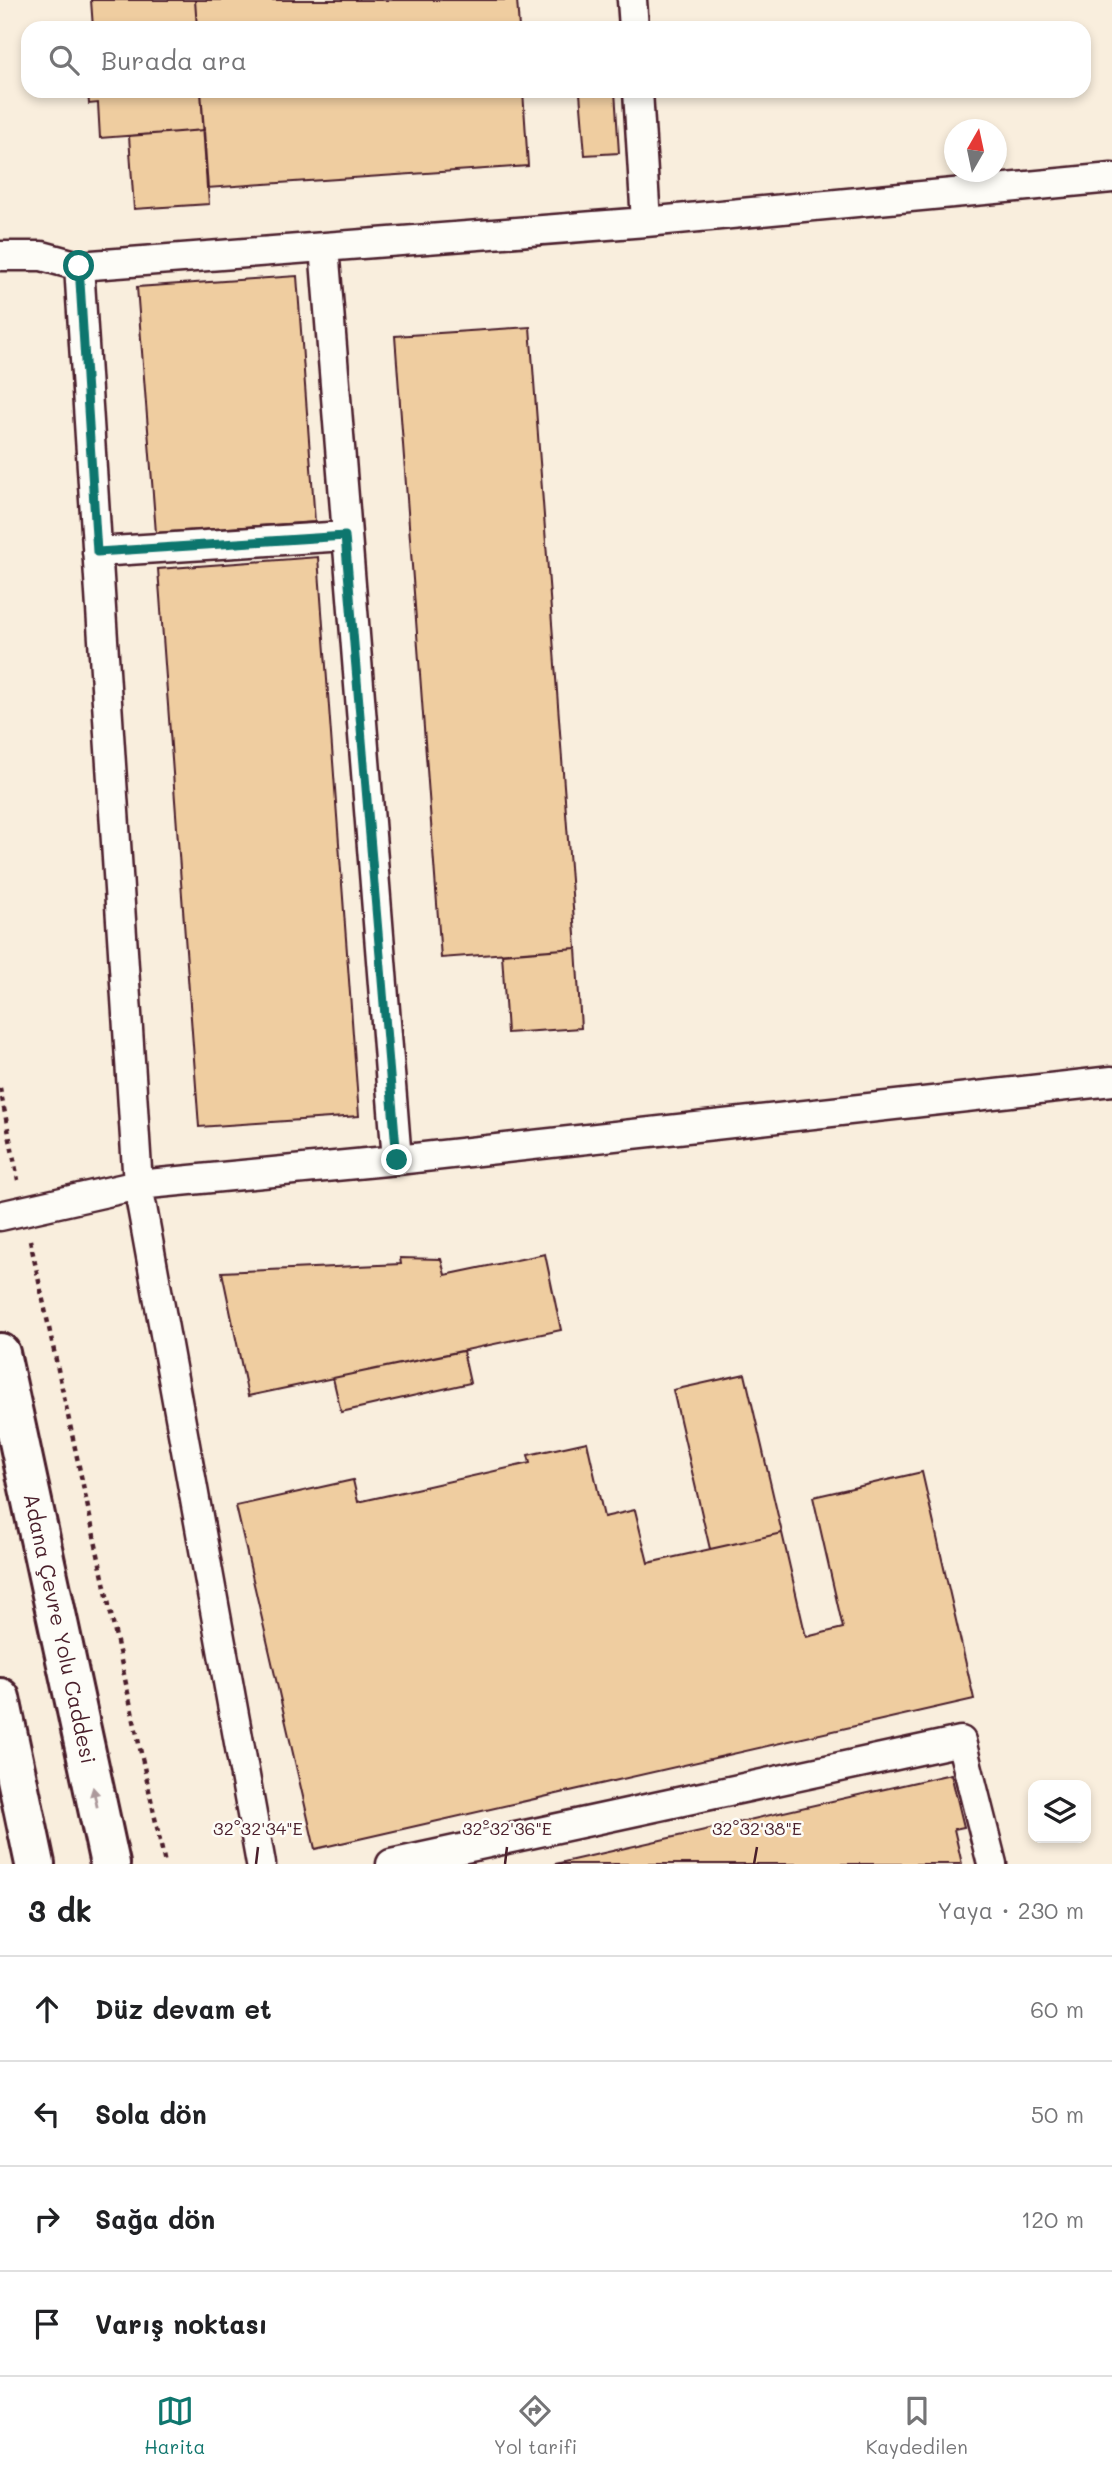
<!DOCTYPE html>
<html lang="tr">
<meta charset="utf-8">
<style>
body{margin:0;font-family:Mali,sans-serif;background:#f2f2f2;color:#202124}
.controls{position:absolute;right:21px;bottom:21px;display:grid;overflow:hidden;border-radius:14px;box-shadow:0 4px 10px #0003}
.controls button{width:63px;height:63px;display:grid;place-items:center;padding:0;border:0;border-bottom:2px solid #e0e0e0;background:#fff;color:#202124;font:35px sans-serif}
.compass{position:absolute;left:944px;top:119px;width:63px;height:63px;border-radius:50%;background:#fff;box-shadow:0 4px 10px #0003;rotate:9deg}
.stop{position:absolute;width:21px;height:21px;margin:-16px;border:5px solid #0f766e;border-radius:50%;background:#fff}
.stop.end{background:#0f766e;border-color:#fff;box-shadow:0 2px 7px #0008}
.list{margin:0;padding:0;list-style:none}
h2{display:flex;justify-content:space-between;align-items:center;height:91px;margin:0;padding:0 28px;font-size:30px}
h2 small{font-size:23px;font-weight:400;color:#757577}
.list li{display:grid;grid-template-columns:46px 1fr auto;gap:21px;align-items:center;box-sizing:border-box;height:105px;padding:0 28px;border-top:2px solid #e0e0e0}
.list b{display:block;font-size:26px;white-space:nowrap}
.list em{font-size:23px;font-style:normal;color:#757577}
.icon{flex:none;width:38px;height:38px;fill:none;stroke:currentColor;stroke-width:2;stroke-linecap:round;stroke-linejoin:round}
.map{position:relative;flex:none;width:1112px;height:1864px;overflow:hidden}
.search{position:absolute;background:#fff;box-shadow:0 4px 10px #0003;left:21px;right:21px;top:21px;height:77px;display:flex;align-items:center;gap:18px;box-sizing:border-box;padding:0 24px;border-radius:21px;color:#757577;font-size:26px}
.sheet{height:511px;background:#fff}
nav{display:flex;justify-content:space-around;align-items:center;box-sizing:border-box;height:98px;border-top:2px solid #e0e0e0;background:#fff;font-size:19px;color:#757577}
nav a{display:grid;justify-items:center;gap:4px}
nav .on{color:#0f766e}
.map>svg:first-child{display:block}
.building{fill:#efcda0;stroke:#4a1f2b;stroke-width:2}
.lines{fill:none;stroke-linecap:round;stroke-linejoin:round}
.minor-casing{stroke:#4a1f2b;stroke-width:33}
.trunk-casing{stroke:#4a1f2b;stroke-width:44}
.path{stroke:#4a1f2b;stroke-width:4.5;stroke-dasharray:5 5;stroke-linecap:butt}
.minor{stroke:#fdfcf7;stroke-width:28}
.trunk{stroke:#fdfcf7;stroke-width:38}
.oneway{fill:#ac999b}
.route{stroke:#0f766e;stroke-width:9}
.ticks{fill:none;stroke:#4a1f2b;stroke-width:2.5}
.labels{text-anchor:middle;stroke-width:5;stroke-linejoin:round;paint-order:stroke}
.street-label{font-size:21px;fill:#4a1f2b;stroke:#fdfcf7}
.ticks-label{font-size:18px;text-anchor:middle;fill:#4a1f2b;stroke:#fdfcf7;stroke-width:5;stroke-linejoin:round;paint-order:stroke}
</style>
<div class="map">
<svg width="1112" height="1864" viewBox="0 0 1112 1864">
<rect width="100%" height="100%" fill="#f9eedd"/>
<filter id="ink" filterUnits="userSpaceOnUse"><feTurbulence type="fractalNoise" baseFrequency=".0143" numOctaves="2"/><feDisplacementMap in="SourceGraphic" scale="14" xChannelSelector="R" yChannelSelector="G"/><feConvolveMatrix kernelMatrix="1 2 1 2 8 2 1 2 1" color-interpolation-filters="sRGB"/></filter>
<g filter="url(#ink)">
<!-- building -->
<path class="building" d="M91,0H195L197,28H93Z
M195,0H517L519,28H197Z
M88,91H201L204,130L100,138L98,103L89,104Z
M201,91H523L528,166L207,188Z
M615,91L619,153L585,155L580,93Z
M204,130L209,204L134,209L129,136Z
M297,276L315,522L156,533L137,287Z
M530,327L576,948L441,958L395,336Z
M318,557L359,1116L199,1127L158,569Z
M576,948L581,1028L507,1033L502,954Z
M545,1254L561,1330L248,1396L222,1272L401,1264L400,1258L441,1259L445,1275Z
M463,1351L470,1383L341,1412L333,1378Z
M745,1374L782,1533L710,1549L673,1390Z
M587,1442L604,1517L635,1510L648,1563L782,1533L806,1637L843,1628L813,1497L922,1472L974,1699L315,1849L236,1506L353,1480L358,1502L530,1463L528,1455Z
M951,1774L964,1827L954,1829L962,1864H555Z"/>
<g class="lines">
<!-- minor casing -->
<g class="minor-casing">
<path id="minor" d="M632,0L634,28
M638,91L646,222
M324,247L397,1160
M0,256H42L79,266L646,222L1112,178
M79,266L138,1185L261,1864
M97,552L345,536
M0,1216L138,1185L397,1160L1112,1081
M391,1864L961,1741L992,1864"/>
</g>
<!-- trunk casing -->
<g class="trunk-casing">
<g id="trunk">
<path id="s1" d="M0,1353L110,1864"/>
<path d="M0,1698L35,1864"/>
</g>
</g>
<!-- path -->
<path class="path" d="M0,1088L18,1180
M30,1240L165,1864"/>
<!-- minor -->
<use href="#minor" class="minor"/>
<!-- trunk -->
<use href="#trunk" class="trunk"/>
</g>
<!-- one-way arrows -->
<defs><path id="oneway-solid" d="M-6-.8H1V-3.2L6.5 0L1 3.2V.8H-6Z" transform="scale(1.75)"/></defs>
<use class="oneway" href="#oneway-solid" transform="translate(95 1797) rotate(-102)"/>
</g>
<g class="lines" filter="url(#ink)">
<!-- route -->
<path class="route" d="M79,266L97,552L345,536L397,1160"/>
</g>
<!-- ticks -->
<path class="ticks" d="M256,1864L258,1847M505,1864L507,1847M754,1864L757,1847"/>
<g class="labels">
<!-- street labels -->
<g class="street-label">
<text dy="7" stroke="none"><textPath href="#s1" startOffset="282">Adana Çevre Yolu Caddesi</textPath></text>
</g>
</g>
<g class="ticks-label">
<text x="258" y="1835">32°32'34"E</text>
<text x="507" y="1835">32°32'36"E</text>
<text x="757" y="1835">32°32'38"E</text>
</g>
</svg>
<div class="controls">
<button><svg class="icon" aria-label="layers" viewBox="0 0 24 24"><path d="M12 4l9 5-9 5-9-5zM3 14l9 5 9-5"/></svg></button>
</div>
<svg class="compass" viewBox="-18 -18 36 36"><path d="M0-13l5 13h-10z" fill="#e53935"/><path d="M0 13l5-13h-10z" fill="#757577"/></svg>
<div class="stop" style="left:79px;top:266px"></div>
<div class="stop end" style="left:397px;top:1160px"></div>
<div class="search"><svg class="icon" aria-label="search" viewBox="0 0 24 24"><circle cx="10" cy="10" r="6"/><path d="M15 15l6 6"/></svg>Burada ara</div>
</div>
<section class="sheet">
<h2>3 dk<small>Yaya · 230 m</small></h2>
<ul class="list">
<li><svg class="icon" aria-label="ahead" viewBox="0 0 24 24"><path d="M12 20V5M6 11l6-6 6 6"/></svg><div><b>Düz devam et</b></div><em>60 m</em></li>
<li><svg class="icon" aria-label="left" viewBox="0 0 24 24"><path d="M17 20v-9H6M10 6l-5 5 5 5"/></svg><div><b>Sola dön</b></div><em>50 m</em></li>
<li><svg class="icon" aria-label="right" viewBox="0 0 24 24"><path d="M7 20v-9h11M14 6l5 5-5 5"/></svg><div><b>Sağa dön</b></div><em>120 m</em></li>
<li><svg class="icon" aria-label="arrive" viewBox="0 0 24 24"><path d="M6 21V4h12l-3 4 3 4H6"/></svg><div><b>Varış noktası</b></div></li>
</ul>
</section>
<nav>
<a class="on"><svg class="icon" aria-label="map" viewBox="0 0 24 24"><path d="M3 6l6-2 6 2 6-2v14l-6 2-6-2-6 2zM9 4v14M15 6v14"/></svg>Harita</a>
<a><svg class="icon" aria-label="directions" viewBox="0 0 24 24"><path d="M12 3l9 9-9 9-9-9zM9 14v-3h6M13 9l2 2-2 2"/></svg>Yol tarifi</a>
<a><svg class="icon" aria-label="saved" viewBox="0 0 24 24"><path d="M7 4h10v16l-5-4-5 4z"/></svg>Kaydedilen</a>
</nav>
